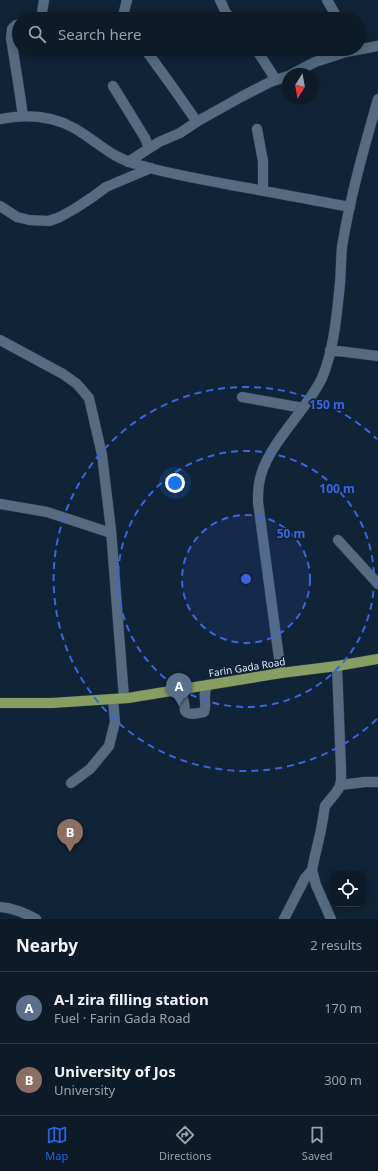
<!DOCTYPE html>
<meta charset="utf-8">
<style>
body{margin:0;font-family:"Noto Sans",sans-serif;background:#162330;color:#f1f3f6}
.controls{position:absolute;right:12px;bottom:12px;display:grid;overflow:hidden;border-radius:8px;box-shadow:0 2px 10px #0003}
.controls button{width:36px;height:36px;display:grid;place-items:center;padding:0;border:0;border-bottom:1px solid #2d3845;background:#0d1a28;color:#f1f3f6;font:20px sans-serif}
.compass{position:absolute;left:282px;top:68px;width:36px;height:36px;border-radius:50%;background:#0d1a28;box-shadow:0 2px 10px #0003;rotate:191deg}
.you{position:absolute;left:175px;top:483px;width:14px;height:14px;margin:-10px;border:3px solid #fff;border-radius:50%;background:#1a73e8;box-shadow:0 0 0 6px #1a73e833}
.badge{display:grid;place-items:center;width:26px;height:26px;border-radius:50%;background:#2563eb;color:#fff;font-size:13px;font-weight:700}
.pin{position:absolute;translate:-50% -33px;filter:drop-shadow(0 1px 2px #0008)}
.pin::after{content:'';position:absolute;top:21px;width:14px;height:12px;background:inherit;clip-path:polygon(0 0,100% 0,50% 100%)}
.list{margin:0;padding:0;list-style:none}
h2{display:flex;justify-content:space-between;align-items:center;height:52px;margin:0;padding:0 16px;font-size:17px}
h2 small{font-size:13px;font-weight:400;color:#9aa1a8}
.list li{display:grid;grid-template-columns:26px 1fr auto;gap:12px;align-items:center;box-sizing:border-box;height:72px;padding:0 16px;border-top:1px solid #2d3845}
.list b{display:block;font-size:15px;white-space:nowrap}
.list p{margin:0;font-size:13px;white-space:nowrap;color:#9aa1a8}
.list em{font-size:13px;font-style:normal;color:#9aa1a8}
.icon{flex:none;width:22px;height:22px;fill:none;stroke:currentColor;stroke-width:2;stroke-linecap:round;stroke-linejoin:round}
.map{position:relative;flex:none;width:378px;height:919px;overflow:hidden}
.search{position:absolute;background:#0d1a28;box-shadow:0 2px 10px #0003;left:12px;right:12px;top:12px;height:44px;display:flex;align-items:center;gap:10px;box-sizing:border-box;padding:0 14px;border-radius:22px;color:#9aa1a8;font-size:15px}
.sheet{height:196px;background:#0d1a28}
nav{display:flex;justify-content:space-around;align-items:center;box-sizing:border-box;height:56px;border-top:1px solid #2d3845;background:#0d1a28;font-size:11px;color:#9aa1a8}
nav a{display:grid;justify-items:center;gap:2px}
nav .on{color:#2563eb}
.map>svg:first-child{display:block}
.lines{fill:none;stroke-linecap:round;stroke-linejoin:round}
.minor-casing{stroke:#313d4d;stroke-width:11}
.major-casing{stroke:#313d4d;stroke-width:11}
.minor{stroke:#566b81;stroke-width:10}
.major{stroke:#879e63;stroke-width:10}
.ring{fill:none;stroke:#3a66dd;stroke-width:2;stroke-dasharray:7 5}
.labels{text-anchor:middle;stroke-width:3.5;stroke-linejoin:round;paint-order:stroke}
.street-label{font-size:10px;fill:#dfebf8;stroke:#112336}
.centre{fill:#3a66dd;stroke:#112336;stroke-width:2}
.ring-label{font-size:12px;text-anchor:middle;font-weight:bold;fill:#3a66dd;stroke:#112336;stroke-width:3.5;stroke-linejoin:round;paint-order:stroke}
</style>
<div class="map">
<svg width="378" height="919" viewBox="0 0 378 919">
<rect width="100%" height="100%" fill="#112336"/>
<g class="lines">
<!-- minor casing -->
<g class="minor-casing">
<path id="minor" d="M220,0L226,13L231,19
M327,0L338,19
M41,19L44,0
M127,19L124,12L127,0
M19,25H16L12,29L11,38L18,82L23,116
M145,49L174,89L197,122
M256,49L276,80
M292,74L315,62L346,52L378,46
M113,86L145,138L149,148
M0,119C25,114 51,115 74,128C97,141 111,158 139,165C169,174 200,179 231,185C271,192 311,200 350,207
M257,129L263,161V191
M128,162L159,142L180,133L198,121L241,97L270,82L288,76
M0,206L17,217L29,220L49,221L60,217L76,208L94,196L106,187L151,168
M0,340L63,374L77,384L89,398L102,455L111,530L124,698
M330,350L378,356
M242,397L303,408
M0,504L47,512L111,533
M338,540L378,584
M281,673L258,502C258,496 258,490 259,484C264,447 306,412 322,378C334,350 337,313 340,283C341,271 341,258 342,247C350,197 364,148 378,99
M177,690C184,696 184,702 185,711C189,716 198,713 204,712C208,703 201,695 208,685
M71,783L90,769L109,746L115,722L113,699
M340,785L365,782H378
M0,907C13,908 25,913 36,919
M284,919L305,878L312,870
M331,919L316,885L312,870L314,860L321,830L325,806L334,795L339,788L341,781V769L337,666"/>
</g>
<!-- major casing -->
<g class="major-casing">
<path id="major" d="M0,703H52L128,698L281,673L337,666L378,659"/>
</g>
<!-- minor -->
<use href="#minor" class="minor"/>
<!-- major -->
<use href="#major" class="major"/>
</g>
<!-- distance rings -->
<circle cx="246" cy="579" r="64" fill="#3a66dd" fill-opacity=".12"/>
<g class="ring">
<circle cx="246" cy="579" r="64"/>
<circle cx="246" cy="579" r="128"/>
<path d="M377 719A192 192 0 1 1 377 439"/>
</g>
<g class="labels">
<!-- street labels -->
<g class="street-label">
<text transform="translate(247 667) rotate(-9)" y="4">Farin Gada Road</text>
</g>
</g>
<circle cx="246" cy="579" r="6" class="centre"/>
<g class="ring-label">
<text x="327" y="409">150 m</text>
<text x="337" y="493">100 m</text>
<text x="291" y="538">50 m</text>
</g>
</svg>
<div class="controls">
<button><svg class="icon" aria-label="locate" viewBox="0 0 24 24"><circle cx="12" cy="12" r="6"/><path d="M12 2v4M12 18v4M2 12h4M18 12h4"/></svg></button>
</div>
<svg class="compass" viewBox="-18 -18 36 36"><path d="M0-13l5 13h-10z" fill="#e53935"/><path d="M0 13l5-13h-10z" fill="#9aa1a8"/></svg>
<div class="you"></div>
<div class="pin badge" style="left:179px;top:706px;background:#5c6f8a">A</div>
<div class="pin badge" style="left:70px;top:852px;background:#8d6e63">B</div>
<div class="search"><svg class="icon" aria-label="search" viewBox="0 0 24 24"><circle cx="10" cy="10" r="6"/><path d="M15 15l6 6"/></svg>Search here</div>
</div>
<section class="sheet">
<h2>Nearby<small>2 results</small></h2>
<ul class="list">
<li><span class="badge" style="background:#5c6f8a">A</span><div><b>A-l zira filling station</b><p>Fuel · Farin Gada Road</p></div><em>170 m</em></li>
<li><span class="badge" style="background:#8d6e63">B</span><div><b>University of Jos</b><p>University</p></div><em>300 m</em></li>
</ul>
</section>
<nav>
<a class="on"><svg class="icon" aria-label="map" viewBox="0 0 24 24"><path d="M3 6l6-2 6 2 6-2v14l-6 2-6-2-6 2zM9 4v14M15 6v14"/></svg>Map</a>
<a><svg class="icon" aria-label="directions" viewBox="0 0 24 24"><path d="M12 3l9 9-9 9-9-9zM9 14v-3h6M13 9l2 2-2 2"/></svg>Directions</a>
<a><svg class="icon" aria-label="saved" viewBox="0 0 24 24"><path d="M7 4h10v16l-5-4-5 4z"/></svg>Saved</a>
</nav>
